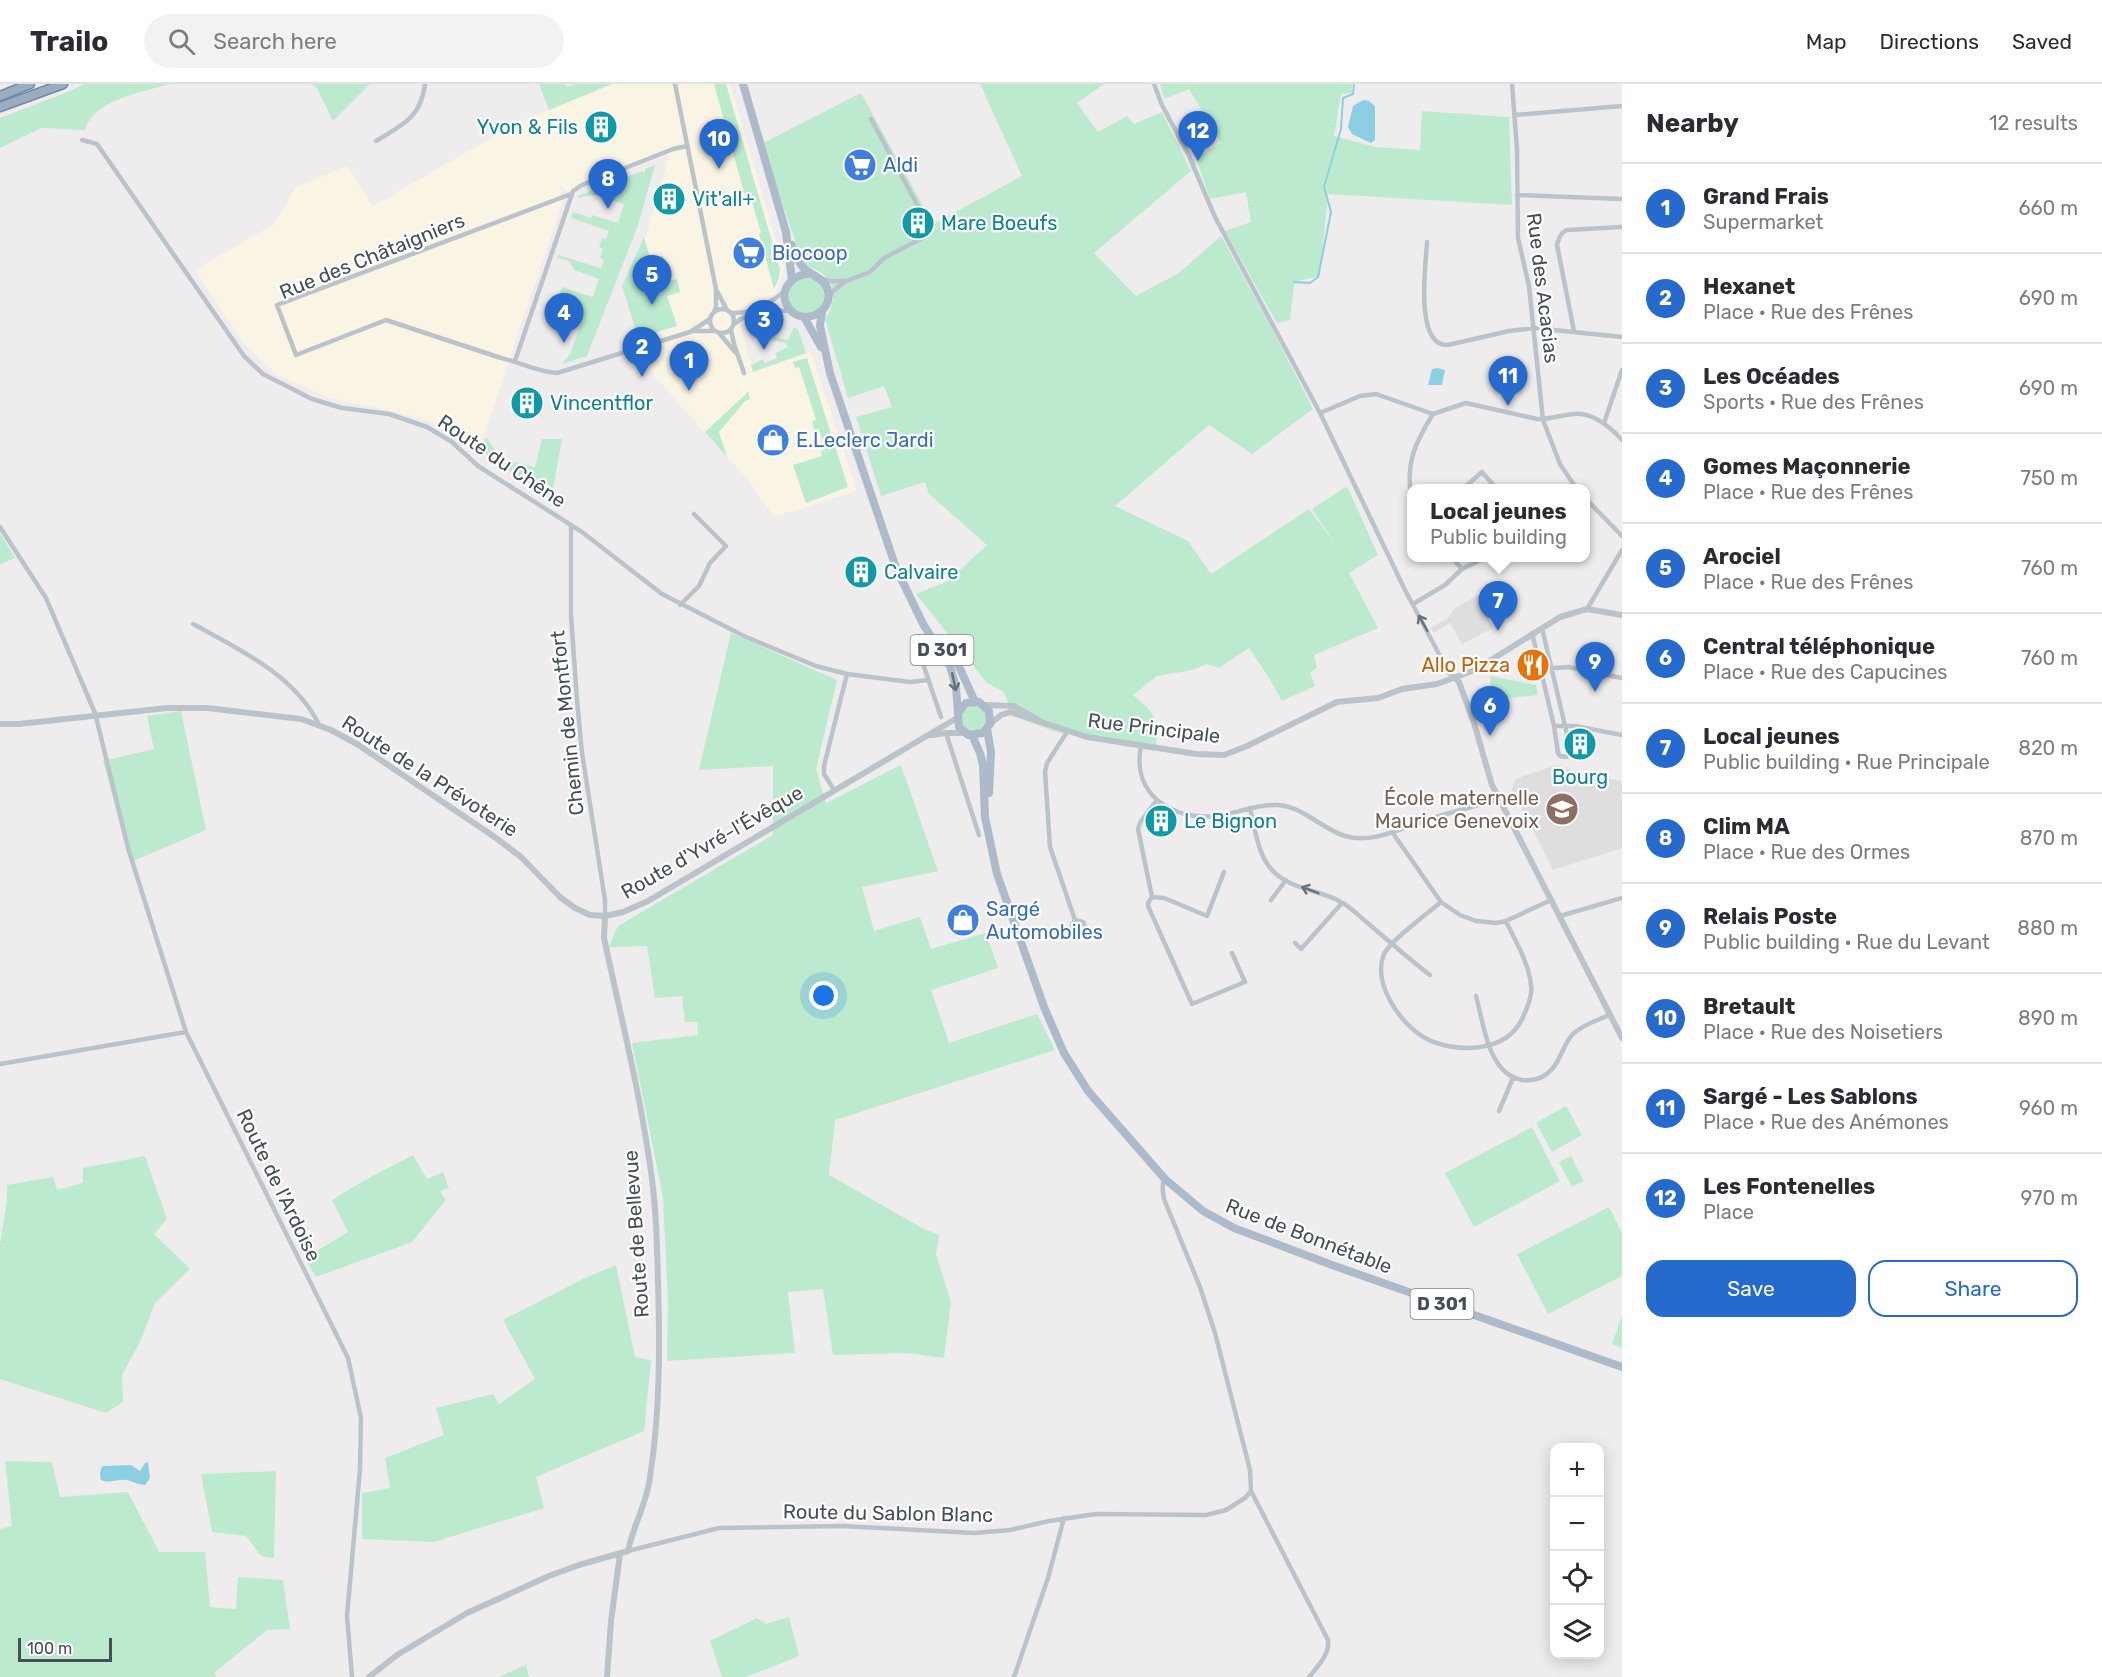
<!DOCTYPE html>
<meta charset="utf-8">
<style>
body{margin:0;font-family:Rubik,sans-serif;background:#f2f2f3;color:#2b2b33}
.controls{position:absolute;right:18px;bottom:18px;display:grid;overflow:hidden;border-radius:12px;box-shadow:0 3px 15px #0003}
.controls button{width:54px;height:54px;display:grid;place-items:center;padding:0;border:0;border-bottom:2px solid #e1e1e2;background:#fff;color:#2b2b33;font:30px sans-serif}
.scale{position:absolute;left:18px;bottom:15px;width:94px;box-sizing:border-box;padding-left:6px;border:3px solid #464e57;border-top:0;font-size:16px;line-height:21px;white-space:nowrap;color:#464e57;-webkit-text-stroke:4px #fff;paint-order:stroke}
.you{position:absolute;left:824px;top:912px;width:21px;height:21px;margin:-15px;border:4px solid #fff;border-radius:50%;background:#1a73e8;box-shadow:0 0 0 9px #1a73e833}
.badge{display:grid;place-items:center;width:39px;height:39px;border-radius:50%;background:#276acd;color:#fff;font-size:20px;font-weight:700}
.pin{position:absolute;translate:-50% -50px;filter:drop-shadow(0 2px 3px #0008)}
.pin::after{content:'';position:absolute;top:32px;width:21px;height:18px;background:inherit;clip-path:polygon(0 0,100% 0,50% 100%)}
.popup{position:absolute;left:1407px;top:400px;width:183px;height:78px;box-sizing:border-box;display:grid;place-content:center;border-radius:12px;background:#fff;filter:drop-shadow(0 2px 4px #0005);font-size:20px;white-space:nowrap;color:#7c7c81}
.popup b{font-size:22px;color:#2b2b33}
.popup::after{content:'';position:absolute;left:50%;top:100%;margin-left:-12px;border:12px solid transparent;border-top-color:#fff}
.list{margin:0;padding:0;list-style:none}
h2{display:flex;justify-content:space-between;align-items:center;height:78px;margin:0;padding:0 24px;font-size:26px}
h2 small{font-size:20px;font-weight:400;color:#7c7c81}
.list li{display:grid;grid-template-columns:39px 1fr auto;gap:18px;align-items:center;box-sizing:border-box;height:90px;padding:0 24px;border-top:2px solid #e1e1e2}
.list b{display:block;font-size:22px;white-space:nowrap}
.list p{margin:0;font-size:20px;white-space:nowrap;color:#7c7c81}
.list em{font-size:20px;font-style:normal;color:#7c7c81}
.actions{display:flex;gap:12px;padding:18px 24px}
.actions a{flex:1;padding:14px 0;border:2px solid #276acd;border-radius:18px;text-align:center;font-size:21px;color:#276acd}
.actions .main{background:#276acd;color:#fff}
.icon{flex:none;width:33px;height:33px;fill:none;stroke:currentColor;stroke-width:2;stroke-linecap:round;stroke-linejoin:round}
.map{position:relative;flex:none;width:1622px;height:1593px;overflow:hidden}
header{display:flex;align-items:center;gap:36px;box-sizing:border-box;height:84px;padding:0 30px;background:#fff;border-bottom:2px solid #e1e1e2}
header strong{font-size:28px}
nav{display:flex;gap:33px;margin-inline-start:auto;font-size:21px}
.search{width:420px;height:54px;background:#f2f2f3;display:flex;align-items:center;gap:15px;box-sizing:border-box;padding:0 21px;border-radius:33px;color:#7c7c81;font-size:22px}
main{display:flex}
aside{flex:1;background:#fff}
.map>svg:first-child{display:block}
.commercial{fill:#f9f4e4}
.education{fill:#dfdddd}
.green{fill:#bceacf}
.water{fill:#8ccfe3}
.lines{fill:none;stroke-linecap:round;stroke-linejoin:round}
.stream{stroke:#8ccfe3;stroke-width:2}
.trunk-casing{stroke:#7288a3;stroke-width:11}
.minor{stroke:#bbc3ca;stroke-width:4.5}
.tertiary{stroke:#bbc3ca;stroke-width:6}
.primary{stroke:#adbac9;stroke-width:8}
.trunk{stroke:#9aacc0;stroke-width:8}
.oneway{stroke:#69717a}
.oneway2{stroke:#656e79}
.labels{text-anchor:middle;stroke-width:4.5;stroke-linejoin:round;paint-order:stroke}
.shield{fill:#fff;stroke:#7e8389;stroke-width:1.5}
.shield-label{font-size:18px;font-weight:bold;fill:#464e57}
.culture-label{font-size:20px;fill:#0d838f;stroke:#fff;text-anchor:start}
.shop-label{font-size:20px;fill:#366cbe;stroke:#fff;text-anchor:start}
.street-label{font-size:20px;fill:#464e57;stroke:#fff}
.food-label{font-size:20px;fill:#c56008;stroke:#fff;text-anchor:end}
.education-label{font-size:20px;fill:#785e54;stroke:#fff;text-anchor:end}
</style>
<header>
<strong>Trailo</strong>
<div class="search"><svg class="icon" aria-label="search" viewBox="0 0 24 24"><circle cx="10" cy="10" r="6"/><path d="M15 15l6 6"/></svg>Search here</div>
<nav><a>Map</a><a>Directions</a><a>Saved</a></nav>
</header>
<main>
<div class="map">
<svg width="1622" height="1593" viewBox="0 0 1622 1593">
<rect width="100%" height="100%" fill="#eeecec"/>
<!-- commercial -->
<path class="commercial" d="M612,0H730L784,184L782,195L775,210L735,226L753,287L811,268L857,407L774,433L747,395L654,292L645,261L638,254L622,202L648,146L668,76L666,68L582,101L571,110L560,103L563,117L478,369L457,351L434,339L400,329L329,314L277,291L245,261L195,186L274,140L296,103L347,82L373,122L521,37Z"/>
<!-- education -->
<path class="education" d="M1484,508L1489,518L1482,522L1493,544L1462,560L1450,539L1434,549L1430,544L1447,535L1455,524Z
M1556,681L1583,690L1622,697V764L1553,786L1512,705L1515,695Z"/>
<!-- green -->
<path class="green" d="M84,0H171C145,7 92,16 85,46L41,44L0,64V34L68,8Z
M312,0H370L333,37L317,4Z
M539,0H566L567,3L575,0H612L549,26Z
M714,0H726L780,185L779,194L774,205L759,150L761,149L750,111L745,112Z
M980,0H1104L1077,19L1098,48L1127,32L1134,40L1162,28L1191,87L1094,169L1136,212L1179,189L1221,152L1270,241L1313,325L1252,370L1209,341L1115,422L1188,457L1211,490L1309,425L1336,461L1312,425L1347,402L1378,471L1349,489L1378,544L1314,571L1317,584L1310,588L1315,602L1282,617L1266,589L1249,564L1219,584L1207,580L1192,586L1157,592L1133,611C1156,630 1161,637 1155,667L1056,648L1013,632L1004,608L987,599L916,510L948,497L987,461L929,410L925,398L881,412L856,333L892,323L884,302L848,314L825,235C835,222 837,201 823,190C815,184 807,184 802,176L761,60L861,9L933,140L1022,92Z
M1160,0H1352V9L1341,10L1334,52L1376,63L1420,66L1422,27L1509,33L1512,121L1328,110L1320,192L1297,197L1294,201L1290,236L1277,239L1225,147L1251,138L1246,108L1210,115L1196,74L1221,59L1189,5L1164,15Z
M655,81L638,141L587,272L562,280L570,270L584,230L579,228L581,220L559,212L562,203L593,213L599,195L574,186L569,177L557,174L558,171L601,184L604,176L600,174L603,165L599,163L602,154L606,155L609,147L571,134L573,128L591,134L592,131L618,139L624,120L595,111L577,114L578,112L642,87L643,89L645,88V85Z
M644,153L650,174L663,172L668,197L677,195L680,208L667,212L677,242L638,254L622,202Z
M789 212a18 18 0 1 1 36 0a18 18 0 1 1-36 0Z
M794,243L798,245L806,269L753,288L751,281L763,275L765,279L777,274L776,269L788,263L786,259L765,255L766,251L788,256Z
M807,274L848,403L806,419L793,381L822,372L821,367L825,365L819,345L814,346L812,337L816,336L799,283L795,284L793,278Z
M748,308L750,315L745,317L719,348L727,373L705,348Z
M486,353L507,382L509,377L535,383L542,355H562L551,416L483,368Z
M0,449L15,474L0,480Z
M731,549L837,596L816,685L826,719L901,681L938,787L862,803L874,847L920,833L931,865L986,849L998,884L931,906L949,959L1037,930L1055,966L835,1036L829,1091L924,1145L939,1151L936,1170L951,1218L944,1274L908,1269L833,1271L823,1205L788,1208L795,1269L667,1277L668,1219L663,1113L632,959L698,951L697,938H685L682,912L655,914L647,862L609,863L618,842L773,751V682L699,686Z
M1490,592L1536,601L1538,611L1510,614L1494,629Z
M961 635a13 13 0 1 1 26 0a13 13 0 1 1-26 0Z
M181,627L206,746L131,778L103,677L154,665L147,632Z
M1566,1022L1582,1051L1552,1068L1536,1039Z
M1532,1043L1560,1097L1474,1143L1445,1089Z
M413,1071L427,1095L443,1088L449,1104L440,1107L446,1116L412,1158L316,1193L305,1174L348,1148L332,1116L365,1096Z
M145,1072L167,1135L154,1150L190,1185L155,1219L140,1258L122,1291L123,1318L106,1329L0,1295V1160L7,1117V1101L53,1093L57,1106L83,1099V1084Z
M1571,1072L1584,1097L1572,1103L1559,1078Z
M1609,1123L1622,1149V1192L1548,1230L1517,1170Z
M616,1181L635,1273L651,1276L644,1347L536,1393L544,1424L434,1458L362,1455V1409L390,1404L385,1374L444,1351L436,1324L493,1310L499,1320L535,1295L503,1236L585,1194Z
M1622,1232V1264L1612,1260Z
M5,1377L52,1378L60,1413L128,1408L159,1468H205L210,1523L236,1525L238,1493L283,1496L290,1545L267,1546L215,1588L216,1593H0V1445L12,1442Z
M276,1387L274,1474L261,1472L246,1452L212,1448L201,1390Z
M789,1533L799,1572L746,1593H722L710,1557L757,1534L766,1540Z
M526,1581L529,1593H499L501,1592Z"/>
<!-- water -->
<path class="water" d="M1363,16L1369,17L1375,22V56L1371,59L1352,50L1348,43L1353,22Z
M1438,284L1445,286L1442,301H1428L1432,285Z
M148,1378L150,1394L145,1401C138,1401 133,1397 126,1396C118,1395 109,1400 101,1396C100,1392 99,1386 103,1382L131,1381L140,1387L145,1379Z"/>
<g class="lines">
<!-- stream -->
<path class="stream" d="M1294,198L1310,199L1318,193L1331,128L1324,103L1341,45L1343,14L1353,10L1354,0"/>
<!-- trunk casing -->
<g class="trunk-casing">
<path id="trunk" d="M0,12L30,0
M0,23L63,0"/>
</g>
<!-- minor -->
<path class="minor" d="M675,0L716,205V223L714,228
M1154,0L1162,21L1189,72L1215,133L1320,329L1405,506L1449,589L1454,593
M1512,0L1517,65L1518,154L1529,202L1543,336L1560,380L1576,404
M1515,31L1622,22
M82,56L97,60L244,272L263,290L312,315L342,324L389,330L427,343L452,358L478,382L582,448L662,510L746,553L816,582L847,590L910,598L928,596
M376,57C402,41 421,34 425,0
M571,110L277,221L296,271L386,236L501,274C520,278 538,288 557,289L690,248L710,235
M1517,111L1622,115
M1427,158C1426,179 1414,263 1448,261L1509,247L1534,244L1622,253
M822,195L829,197H846
M717,207L727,226
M829,214L833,207L846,197L870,188L884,174L924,153L928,147L927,139L871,35
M710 237a12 12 0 1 1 24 0a12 12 0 1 1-24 0Z
M732,229C750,230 770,219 784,208
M734,240C749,227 771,226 791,227
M731,246L734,260L744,289
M693,247H714
M1574,247L1557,161C1559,154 1560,149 1567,146L1622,143
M719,249L735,268
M515,277L573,107L582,101L673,65L687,62
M1320,329L1360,312L1376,310L1433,330L1466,319L1537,335C1549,336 1561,331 1574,330C1593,328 1610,343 1622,356
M1604,339L1622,286
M1465,403L1482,388L1496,404
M1411,412C1406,378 1415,359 1433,330
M1585,414L1622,452
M571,442V532L577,616L582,669L605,816V832
M0,443L46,514L95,629L128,764L186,948L348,1274L361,1334L360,1385L347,1532L352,1593
M1452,474L1462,485
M1413,520L1445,501L1462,485L1485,474
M680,521L699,502L710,479L726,462L694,430
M1587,525L1622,466
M193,540C239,565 296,592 319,641
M1532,549L1554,642L1558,669L1560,672L1566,673L1570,668V663L1542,544
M919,568L941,633
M1541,585L1568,583L1622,594
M1554,642H1575L1622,651
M1067,648L1047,679L1045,688L1050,763L1075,836L1072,841L1075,851L1087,846L1083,838L1075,836
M946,649L979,751
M1141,662C1131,711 1173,737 1217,732C1237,729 1255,721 1275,721C1302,721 1320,744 1345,752C1373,761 1406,742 1433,734C1455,727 1477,722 1499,715
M834,706L824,690V682L847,590
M1156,717L1141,737L1138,745L1152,813L1148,819V822L1192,920L1245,898L1232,869
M1250,724C1255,745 1258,773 1274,788C1292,806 1321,806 1341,818C1352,824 1360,833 1370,841C1390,858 1409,875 1430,891
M1392,748L1441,818L1460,831L1476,837L1496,839L1506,837L1551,816
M1152,813L1164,814L1207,832L1224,788
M1271,816L1286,796
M1441,818C1427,830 1391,856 1384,870C1372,899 1400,940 1425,954C1455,970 1506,969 1522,935C1527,925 1533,912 1531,901C1529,879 1515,857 1506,837
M1560,832L1622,814
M1295,859L1301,865L1342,819
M1476,912C1484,941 1488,990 1522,996C1532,997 1541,995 1548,989C1561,979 1562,961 1573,950C1582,941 1598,936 1609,931
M0,980L186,948
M1499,1027L1513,994
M1165,1095C1161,1100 1163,1109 1164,1115L1200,1203L1215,1249L1250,1386L1251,1407L1328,1556C1330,1570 1318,1582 1309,1593
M628,1467L719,1444L843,1442L974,1449L1010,1446L1049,1437L1096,1430L1206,1431L1226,1426L1245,1414L1251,1407
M1014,1593L1048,1494L1064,1434"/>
<!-- tertiary -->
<path class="tertiary" d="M1454,593L1459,598L1474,639L1492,701L1622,954
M984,621L1014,622L1042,638
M0,640H19L167,624H207L301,635L331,646L357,660L496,754L521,773L560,813L575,824L590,831L605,832L623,828L648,817L957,634
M990,640L1001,631L1010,628L1087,653L1196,670L1224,671L1247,662L1337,618L1378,614L1402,605L1437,600L1475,586L1560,533L1587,525L1622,531
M932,651L946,649H965
M369,1593L397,1571L467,1529L549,1492L579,1481L628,1467C633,1442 647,1419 650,1393C660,1329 660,1263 658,1198C657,1159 656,1119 650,1081C639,1004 620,929 604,854L605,832
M607,1593L611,1537L620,1470"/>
<!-- primary -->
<path class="primary" d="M743,0L786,148L792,196
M792,161C795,168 797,176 802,182C810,192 825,193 828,207C833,230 801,243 788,223C777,206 794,188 812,190
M822,227L820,242L830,289L896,484L923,540L950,582L956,603L959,643L968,651L983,649L990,640L989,627L979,618L966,619L958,629
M804,233L821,263
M940,557L957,578L975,618
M987,645L991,668L989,709
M972,651L980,669L983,681L985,733L997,790L1044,923L1064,969L1088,1007L1165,1095L1203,1127L1234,1144L1332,1181L1622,1283"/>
<!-- trunk -->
<use href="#trunk" class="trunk"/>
</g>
<!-- one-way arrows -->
<defs><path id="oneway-shaft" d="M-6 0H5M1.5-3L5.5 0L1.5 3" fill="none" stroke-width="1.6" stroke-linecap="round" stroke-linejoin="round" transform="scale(1.5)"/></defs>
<g class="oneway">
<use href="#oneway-shaft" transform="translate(1423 539) rotate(-119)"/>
<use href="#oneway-shaft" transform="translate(1310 806) rotate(-159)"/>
</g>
<use class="oneway2" href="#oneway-shaft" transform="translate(954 598) rotate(78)"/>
<!-- icons -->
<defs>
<g id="building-disc" transform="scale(1.725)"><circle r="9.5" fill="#0f9aa8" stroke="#fff"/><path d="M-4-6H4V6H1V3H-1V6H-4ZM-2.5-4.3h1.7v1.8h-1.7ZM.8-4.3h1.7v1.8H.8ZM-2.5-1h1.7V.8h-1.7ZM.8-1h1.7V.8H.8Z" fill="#fff"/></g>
<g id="supermarket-disc" transform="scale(1.725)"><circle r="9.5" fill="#3f7fe0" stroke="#fff"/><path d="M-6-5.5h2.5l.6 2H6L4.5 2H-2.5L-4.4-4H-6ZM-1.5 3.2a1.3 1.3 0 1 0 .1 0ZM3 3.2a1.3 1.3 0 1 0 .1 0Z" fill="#fff"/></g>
<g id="shop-disc" transform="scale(1.725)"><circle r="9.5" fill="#3f7fe0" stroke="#fff"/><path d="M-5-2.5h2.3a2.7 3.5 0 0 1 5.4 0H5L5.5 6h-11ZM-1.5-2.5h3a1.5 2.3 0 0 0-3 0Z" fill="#fff"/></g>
<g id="restaurant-disc" transform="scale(1.725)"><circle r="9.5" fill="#e8710a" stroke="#fff"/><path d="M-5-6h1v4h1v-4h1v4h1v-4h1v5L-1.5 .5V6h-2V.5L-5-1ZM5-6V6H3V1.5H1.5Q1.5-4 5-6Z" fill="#fff"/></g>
<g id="school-disc" transform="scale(1.725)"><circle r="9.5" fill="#8d6e63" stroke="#fff"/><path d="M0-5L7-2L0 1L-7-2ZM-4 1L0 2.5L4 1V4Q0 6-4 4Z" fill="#fff"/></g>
</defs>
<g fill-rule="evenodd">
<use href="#building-disc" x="601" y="43"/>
<use href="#supermarket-disc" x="860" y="81"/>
<use href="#building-disc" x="669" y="115"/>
<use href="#building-disc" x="918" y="139"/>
<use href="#supermarket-disc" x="749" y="169"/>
<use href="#building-disc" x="527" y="319"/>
<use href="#shop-disc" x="773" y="356"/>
<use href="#building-disc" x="861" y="488"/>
<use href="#restaurant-disc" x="1533" y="581"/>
<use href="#building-disc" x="1580" y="660"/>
<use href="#school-disc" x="1562" y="725"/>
<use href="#building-disc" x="1161" y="737"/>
<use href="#shop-disc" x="963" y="836"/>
</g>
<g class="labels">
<!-- shield labels -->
<g class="shield">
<rect x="910.5" y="551" width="63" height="30" rx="4.5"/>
<rect x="1410.5" y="1205" width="63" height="30" rx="4.5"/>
</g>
<g class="shield-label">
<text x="942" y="572">D 301</text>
<text x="1442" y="1226">D 301</text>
</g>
<!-- culture labels -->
<g class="culture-label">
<text x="578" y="50" text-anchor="end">Yvon &amp; Fils</text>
<text x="692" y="122">Vit'all+</text>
<text x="941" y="146">Mare Boeufs</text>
<text x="550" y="326">Vincentflor</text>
<text x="884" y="495">Calvaire</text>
<text x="1580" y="700" text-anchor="middle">Bourg</text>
<text x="1184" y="744">Le Bignon</text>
</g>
<!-- shop labels -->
<g class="shop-label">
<text x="883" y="88">Aldi</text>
<text x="772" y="176">Biocoop</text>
<text x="796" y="363">E.Leclerc Jardi</text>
<text x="986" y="832">Sargé<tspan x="986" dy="23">Automobiles</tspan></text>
</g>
<!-- street labels -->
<g class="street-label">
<text transform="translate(372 172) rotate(-22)" y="7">Rue des Châtaigniers</text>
<text transform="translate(1543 204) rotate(83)" y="7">Rue des Acacias</text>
<text transform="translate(502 377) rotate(34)" y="7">Route du Chêne</text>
<text transform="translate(567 639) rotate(-96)" y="7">Chemin de Montfort</text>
<text transform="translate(1154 644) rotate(7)" y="7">Rue Principale</text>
<text transform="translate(430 692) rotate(33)" y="7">Route de la Prévoterie</text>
<text transform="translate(712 758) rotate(-30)" y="7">Route d'Yvré-l'Évêque</text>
<text transform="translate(279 1101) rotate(64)" y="7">Route de l'Ardoise</text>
<text transform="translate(636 1150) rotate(-94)" y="7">Route de Bellevue</text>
<text transform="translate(1309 1152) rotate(21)" y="7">Rue de Bonnétable</text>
<text transform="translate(888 1429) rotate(1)" y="7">Route du Sablon Blanc</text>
</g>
<!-- food labels -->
<g class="food-label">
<text x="1510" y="588">Allo Pizza</text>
</g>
<!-- education labels -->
<g class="education-label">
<text x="1539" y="721">École maternelle<tspan x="1539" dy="23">Maurice Genevoix</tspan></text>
</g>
</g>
</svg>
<div class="controls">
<button>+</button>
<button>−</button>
<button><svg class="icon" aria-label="locate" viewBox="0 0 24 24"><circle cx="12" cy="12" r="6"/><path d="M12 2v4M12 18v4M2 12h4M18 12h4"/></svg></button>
<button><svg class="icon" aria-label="layers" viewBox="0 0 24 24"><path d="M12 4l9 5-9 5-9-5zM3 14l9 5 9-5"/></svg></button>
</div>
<div class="scale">100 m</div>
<div class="you"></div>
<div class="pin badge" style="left:689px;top:307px">1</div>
<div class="pin badge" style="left:642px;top:293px">2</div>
<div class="pin badge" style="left:764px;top:266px">3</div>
<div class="pin badge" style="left:564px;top:259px">4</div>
<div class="pin badge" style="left:652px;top:221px">5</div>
<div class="pin badge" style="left:1490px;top:652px">6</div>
<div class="pin badge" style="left:1498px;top:547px">7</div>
<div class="popup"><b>Local jeunes</b>Public building</div>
<div class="pin badge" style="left:608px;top:125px">8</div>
<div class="pin badge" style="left:1595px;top:608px">9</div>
<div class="pin badge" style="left:719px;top:85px">10</div>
<div class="pin badge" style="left:1508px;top:322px">11</div>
<div class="pin badge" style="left:1198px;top:77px">12</div>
</div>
<aside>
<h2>Nearby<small>12 results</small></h2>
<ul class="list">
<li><span class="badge">1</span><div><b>Grand Frais</b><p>Supermarket</p></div><em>660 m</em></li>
<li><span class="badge">2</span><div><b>Hexanet</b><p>Place · Rue des Frênes</p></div><em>690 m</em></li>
<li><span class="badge">3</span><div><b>Les Océades</b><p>Sports · Rue des Frênes</p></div><em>690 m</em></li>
<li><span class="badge">4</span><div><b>Gomes Maçonnerie</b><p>Place · Rue des Frênes</p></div><em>750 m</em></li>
<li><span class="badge">5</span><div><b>Arociel</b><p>Place · Rue des Frênes</p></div><em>760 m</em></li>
<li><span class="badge">6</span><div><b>Central téléphonique</b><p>Place · Rue des Capucines</p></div><em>760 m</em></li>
<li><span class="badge">7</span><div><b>Local jeunes</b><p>Public building · Rue Principale</p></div><em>820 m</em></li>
<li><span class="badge">8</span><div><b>Clim MA</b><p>Place · Rue des Ormes</p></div><em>870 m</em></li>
<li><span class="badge">9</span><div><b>Relais Poste</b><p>Public building · Rue du Levant</p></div><em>880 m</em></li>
<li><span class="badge">10</span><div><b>Bretault</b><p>Place · Rue des Noisetiers</p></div><em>890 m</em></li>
<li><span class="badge">11</span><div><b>Sargé - Les Sablons</b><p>Place · Rue des Anémones</p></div><em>960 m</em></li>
<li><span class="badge">12</span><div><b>Les Fontenelles</b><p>Place</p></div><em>970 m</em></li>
</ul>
<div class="actions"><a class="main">Save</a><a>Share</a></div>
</aside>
</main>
